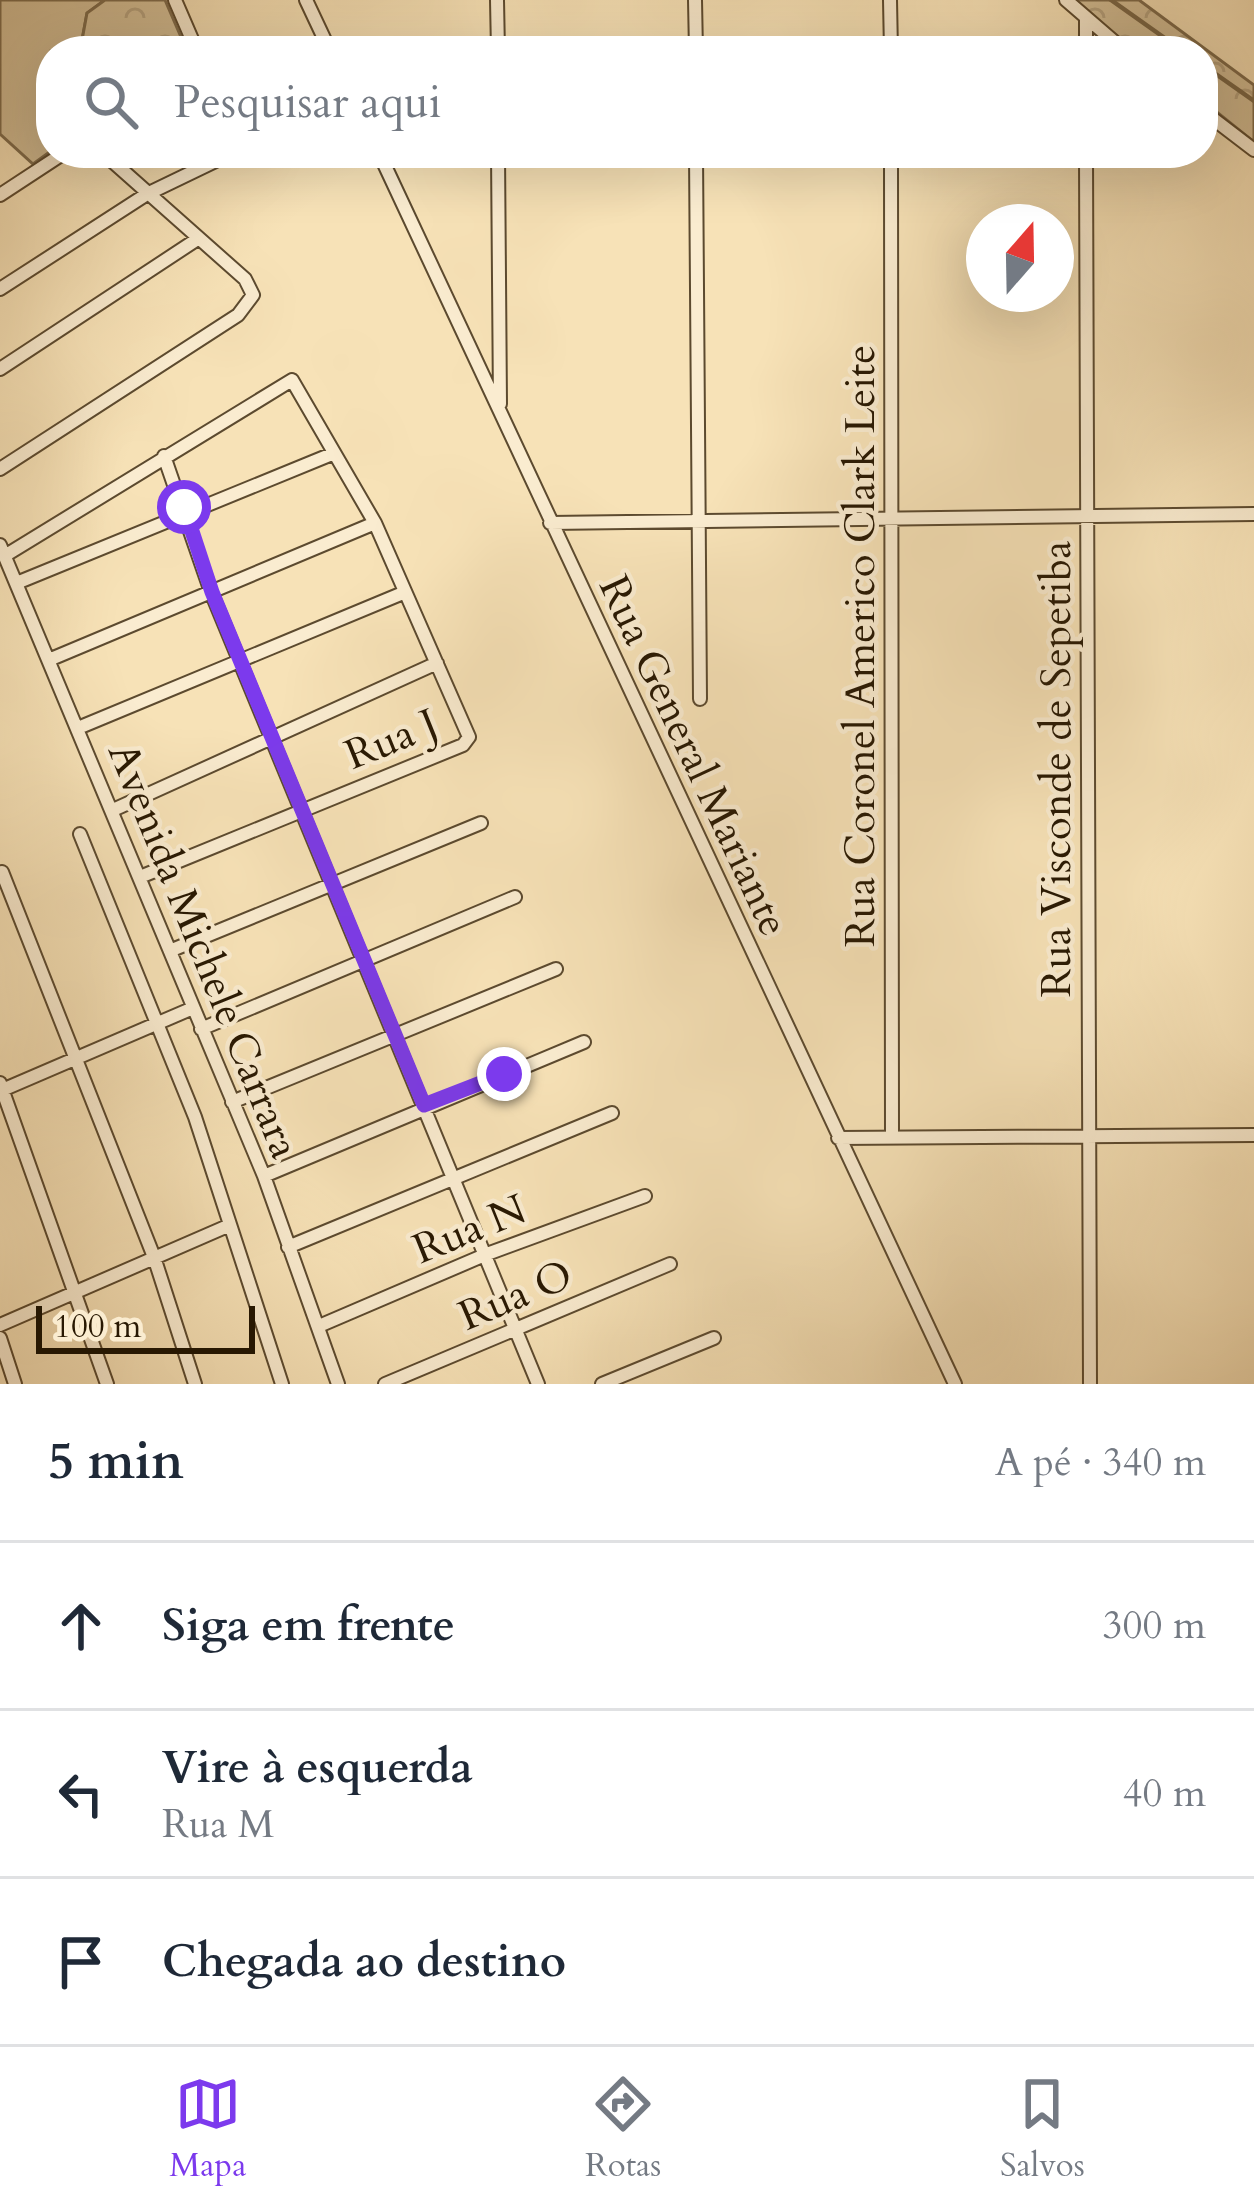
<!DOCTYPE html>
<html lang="pt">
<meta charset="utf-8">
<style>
body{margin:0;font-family:Cardo,serif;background:#f2f2f3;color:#1f2937}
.compass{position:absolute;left:966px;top:204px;width:108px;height:108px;border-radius:50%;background:#fff;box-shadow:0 12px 48px #0002;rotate:20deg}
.scale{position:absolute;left:36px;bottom:30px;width:219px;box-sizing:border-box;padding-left:12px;border:6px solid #281802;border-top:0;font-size:33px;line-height:42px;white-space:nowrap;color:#281802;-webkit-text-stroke:9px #faecd0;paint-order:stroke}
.stop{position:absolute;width:36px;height:36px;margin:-27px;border:9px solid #7c3aed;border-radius:50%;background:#fff}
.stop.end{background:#7c3aed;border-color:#fff;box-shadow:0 3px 12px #0008}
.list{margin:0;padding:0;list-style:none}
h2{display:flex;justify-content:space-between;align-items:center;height:156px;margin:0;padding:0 48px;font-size:51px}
h2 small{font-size:39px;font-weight:400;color:#747a83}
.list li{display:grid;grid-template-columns:78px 1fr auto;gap:36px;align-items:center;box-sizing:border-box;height:168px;padding:0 48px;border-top:3px solid #e0e1e3}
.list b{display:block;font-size:45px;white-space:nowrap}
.list p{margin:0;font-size:39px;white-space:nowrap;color:#747a83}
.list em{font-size:39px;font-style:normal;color:#747a83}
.icon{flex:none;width:66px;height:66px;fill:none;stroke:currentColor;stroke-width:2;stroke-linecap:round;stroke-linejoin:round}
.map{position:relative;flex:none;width:1254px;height:1384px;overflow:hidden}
.search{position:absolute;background:#fff;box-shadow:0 12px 48px #0002;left:36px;right:36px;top:36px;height:132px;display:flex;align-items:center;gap:30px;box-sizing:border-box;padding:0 42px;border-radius:48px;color:#747a83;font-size:45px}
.sheet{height:660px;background:#fff}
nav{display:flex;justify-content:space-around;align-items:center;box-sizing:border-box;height:168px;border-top:3px solid #e0e1e3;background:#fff;font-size:33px;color:#747a83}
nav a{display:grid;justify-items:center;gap:6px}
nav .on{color:#7c3aed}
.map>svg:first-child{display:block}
.grass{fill:#d4c098;stroke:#7e6c4d;stroke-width:3}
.forest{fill:url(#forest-crowns);stroke:#7e6c4d;stroke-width:3}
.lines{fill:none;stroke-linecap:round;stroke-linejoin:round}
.stream{stroke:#7a6849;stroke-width:4.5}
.street-casing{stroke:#5c4a2f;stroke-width:16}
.street{stroke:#faecd0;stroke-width:12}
.route{stroke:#7c3aed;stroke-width:15}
.labels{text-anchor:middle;stroke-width:9;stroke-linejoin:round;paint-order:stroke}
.street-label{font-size:42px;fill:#281802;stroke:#faecd0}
</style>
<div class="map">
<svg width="1254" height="1384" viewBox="0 0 1254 1384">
<defs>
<pattern id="forest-crowns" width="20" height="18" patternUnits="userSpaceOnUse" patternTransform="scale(3)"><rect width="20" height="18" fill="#d4c098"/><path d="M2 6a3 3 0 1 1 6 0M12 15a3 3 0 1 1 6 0" fill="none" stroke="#b6a481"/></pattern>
</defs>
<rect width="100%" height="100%" fill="#f7e2b7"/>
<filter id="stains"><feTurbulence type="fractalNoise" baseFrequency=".00167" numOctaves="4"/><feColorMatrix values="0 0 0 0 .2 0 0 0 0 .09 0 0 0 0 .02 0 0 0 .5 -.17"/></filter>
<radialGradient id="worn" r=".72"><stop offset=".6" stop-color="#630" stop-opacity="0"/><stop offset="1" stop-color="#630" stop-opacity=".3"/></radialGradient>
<!-- grass -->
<path class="grass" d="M0,0H105L87,13L80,51H51V78L43,84L51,93V151L33,164L0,134Z"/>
<!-- forest -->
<path class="forest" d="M105,0H165L187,51H121L104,44L80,51L87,13Z
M1073,0H1139L1254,85V142L1203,101V51H1135Z"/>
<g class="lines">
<!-- stream -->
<path class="stream" d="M1111,0L1183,51
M1203,65L1254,101"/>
<!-- street casing -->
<g class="street-casing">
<path id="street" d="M175,0L197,51
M306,0L330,51
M497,0L498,51
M695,0L696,51
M890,0L891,51
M1066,0L1125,51
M1086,20V51
M1203,111L1254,150
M379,153L955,1384
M498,153L500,404
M696,153L700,699
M891,153L892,1138
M1086,153L1090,1384
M0,195L64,153
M0,289L147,194L232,153
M0,369L196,240
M164,456L211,592L538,1384
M0,469L238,315L253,295L245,279L103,153
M550,523L1254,514
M0,545L264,1176L338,1384
M6,555L292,380L375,523L469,737L463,745L140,877
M19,582L332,454
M51,659L375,523
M78,728L403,593
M113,810L437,663
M80,834L195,1117L282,1384
M2,872L154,1257L195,1384
M172,950L481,823
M201,1029L515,897
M0,1083L107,1384
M0,1091L193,1008
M232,1102L556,969
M838,1138L1254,1135
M264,1176L584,1042
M288,1247L612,1113
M0,1325L230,1225
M319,1326L487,1254L645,1196
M0,1338L15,1384
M385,1384L670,1264
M602,1384L714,1338"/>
</g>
<!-- street -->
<use href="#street" class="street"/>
</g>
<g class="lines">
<!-- route -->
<path class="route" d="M184,507L212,592L424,1105L504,1074"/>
</g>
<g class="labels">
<!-- street labels -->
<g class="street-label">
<text transform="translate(859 646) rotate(-90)" y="15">Rua Coronel Americo Clark Leite</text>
<text transform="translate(391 738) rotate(-22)" y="15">Rua J</text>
<text transform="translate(695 755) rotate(65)" y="15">Rua General Mariante</text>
<text transform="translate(1055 769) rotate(-90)" y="15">Rua Visconde de Sepetiba</text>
<text transform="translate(205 950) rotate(68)" y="15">Avenida Michele Carrara</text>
<text transform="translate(469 1228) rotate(-22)" y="15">Rua N</text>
<text transform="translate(515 1294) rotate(-23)" y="15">Rua O</text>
</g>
</g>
<rect width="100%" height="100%" filter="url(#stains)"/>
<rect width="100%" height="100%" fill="url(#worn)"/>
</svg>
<svg class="compass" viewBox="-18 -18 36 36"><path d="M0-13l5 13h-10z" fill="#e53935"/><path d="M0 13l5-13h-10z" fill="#747a83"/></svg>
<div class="scale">100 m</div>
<div class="stop" style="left:184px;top:507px"></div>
<div class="stop end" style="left:504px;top:1074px"></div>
<div class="search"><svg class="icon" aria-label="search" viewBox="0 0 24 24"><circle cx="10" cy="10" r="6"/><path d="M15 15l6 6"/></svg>Pesquisar aqui</div>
</div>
<section class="sheet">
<h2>5 min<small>A pé · 340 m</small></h2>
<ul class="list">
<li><svg class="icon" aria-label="ahead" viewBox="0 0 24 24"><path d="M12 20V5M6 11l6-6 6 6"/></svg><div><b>Siga em frente</b></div><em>300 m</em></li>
<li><svg class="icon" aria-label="left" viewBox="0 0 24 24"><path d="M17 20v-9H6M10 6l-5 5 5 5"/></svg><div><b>Vire à esquerda</b><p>Rua M</p></div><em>40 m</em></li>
<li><svg class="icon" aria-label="arrive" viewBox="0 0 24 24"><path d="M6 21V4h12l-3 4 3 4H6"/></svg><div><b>Chegada ao destino</b></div></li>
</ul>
</section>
<nav>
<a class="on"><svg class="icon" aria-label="map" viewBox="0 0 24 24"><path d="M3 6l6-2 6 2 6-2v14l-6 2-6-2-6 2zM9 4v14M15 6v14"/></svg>Mapa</a>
<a><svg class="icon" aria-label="directions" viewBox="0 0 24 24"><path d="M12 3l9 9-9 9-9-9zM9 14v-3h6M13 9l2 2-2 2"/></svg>Rotas</a>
<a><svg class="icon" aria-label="saved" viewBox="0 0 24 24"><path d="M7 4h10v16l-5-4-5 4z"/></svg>Salvos</a>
</nav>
